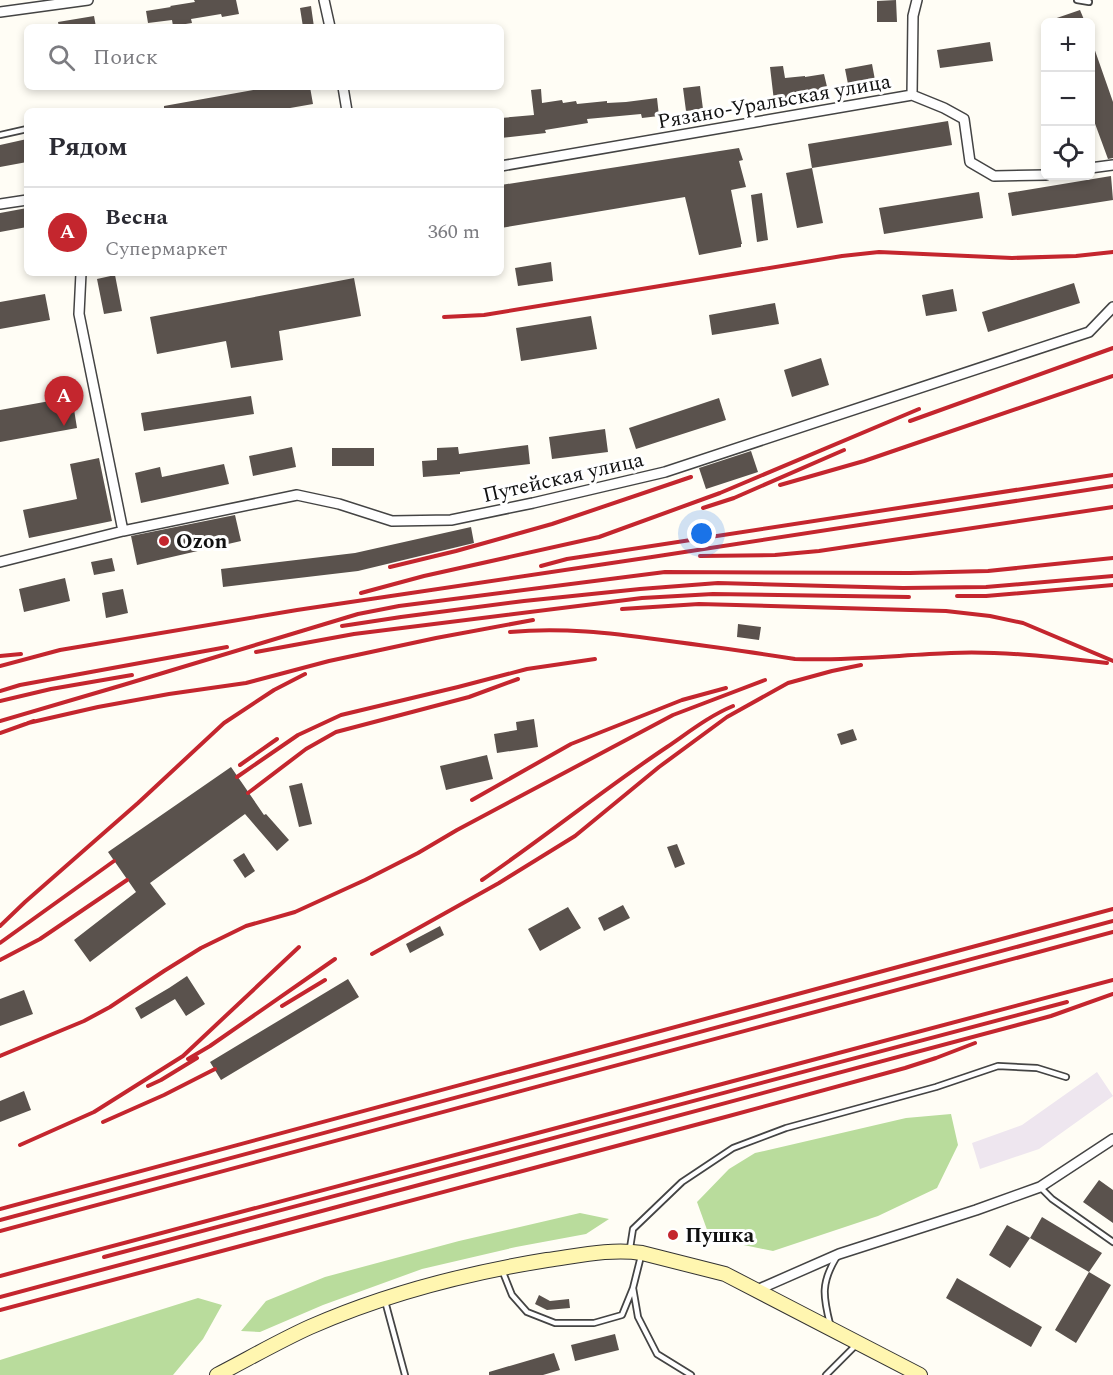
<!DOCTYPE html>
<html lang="ru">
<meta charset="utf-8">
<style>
body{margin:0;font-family:Spectral,serif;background:#f2f2f3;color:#2b2b33}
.controls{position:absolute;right:18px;top:18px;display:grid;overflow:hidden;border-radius:9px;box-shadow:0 3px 9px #0003}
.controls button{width:54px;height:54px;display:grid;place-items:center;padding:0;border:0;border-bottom:2px solid #e1e1e2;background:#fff;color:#2b2b33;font:30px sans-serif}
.you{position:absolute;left:702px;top:534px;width:21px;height:21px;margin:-15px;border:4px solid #fff;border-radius:50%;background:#1a73e8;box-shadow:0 0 0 9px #1a73e833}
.badge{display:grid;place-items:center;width:39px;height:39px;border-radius:50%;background:#c4262e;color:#fff;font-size:20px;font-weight:700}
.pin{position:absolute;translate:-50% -50px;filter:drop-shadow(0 2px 3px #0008)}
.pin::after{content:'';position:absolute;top:32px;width:21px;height:18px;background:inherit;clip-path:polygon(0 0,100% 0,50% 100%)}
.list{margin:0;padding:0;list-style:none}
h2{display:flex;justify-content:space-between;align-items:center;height:78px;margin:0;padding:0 24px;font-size:26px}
h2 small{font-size:20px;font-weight:400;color:#7c7c81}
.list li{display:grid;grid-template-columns:39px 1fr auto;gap:18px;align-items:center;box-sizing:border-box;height:90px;padding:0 24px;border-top:2px solid #e1e1e2}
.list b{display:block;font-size:22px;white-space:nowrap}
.list p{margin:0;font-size:20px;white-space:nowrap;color:#7c7c81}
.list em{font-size:20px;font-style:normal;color:#7c7c81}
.icon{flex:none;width:33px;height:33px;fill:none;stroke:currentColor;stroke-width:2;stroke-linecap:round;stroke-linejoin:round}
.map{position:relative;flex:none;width:1113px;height:1375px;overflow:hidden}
.search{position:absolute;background:#fff;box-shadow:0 3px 9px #0003;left:24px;top:24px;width:480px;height:66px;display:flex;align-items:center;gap:15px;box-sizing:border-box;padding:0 21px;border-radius:9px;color:#7c7c81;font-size:22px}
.panel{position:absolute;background:#fff;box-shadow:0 3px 9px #0003;left:24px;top:108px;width:480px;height:168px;border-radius:9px}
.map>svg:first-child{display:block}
.industrial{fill:#eee6ef}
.forest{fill:#b9dc9c}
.building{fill:#5a524d}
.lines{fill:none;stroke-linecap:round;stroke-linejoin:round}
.service-casing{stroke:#444;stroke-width:8}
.minor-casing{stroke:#444;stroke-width:12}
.secondary-casing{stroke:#333;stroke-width:16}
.service{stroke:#fff;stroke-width:4.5}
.minor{stroke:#fff;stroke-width:9}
.secondary{stroke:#fff6b0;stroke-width:14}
.rail{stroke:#c4262e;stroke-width:4}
.poi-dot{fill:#c4262e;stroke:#fff;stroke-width:2}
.labels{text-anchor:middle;stroke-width:6;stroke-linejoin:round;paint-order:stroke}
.street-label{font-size:21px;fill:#111;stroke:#fff}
.poi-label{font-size:21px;font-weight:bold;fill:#111;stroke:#fff;text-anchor:start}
</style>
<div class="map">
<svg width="1113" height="1375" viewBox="0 0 1113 1375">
<rect width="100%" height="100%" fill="#fffdf5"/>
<!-- industrial -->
<path class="industrial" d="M1097,1072L1113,1096L1039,1149L980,1169L972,1143L1022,1125Z"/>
<!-- forest -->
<path class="forest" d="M951,1114L958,1145L937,1188L878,1216L773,1251L710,1238L697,1202L729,1169L755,1153L906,1118Z
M580,1213L609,1219L586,1234L516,1247L422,1269L323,1305L260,1332L241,1331L266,1301L325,1277L459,1241Z
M198,1298L222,1305L203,1339L173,1375H0V1360Z"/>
<!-- building -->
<path class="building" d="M194,0H236L239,14L222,17L221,14L191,19L192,23L173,26L172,20L148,23L146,11L171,7L170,6L195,2Z
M896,0L897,22H877V1Z
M311,6L314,27H303L300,8Z
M1080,10L1085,22H1048V21Z
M94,16L96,27H59L58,22Z
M990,42L993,61L940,68L937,50Z
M1092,42L1113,102V158L1108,159L1090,110V43Z
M872,64L875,80L848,84L845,69Z
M783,66L785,78L805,76V77L824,74L828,91L808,96L774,101L770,67Z
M700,86L703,109L686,111L683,88Z
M270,87H310L313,104L273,111H164V106Z
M541,89L542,103L562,100L563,103L576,101L577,104L607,101V103L626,102L657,98L659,116L642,118L641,114L587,119L588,123L545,130L546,133L501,138V118L534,115L531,90Z
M948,121L952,145L812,168L808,144Z
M27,139V162L0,167V145Z
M739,148L743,160L739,161L746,187L731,190L742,244H741V247L699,255L685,197L501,228V185Z
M812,168L823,223L797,228L786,173Z
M1111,176L1113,200L1012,216L1008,193Z
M979,192L983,218L884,234L879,208Z
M762,193L768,240L757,242L751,195Z
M27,208V227L0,232V213Z
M551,262L553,281L518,286L515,268Z
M115,275L122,311L104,314L97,279Z
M354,278L361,316L279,331L283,360L231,368L226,341L157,354L150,317Z
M1074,283L1080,303L988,332L982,312Z
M953,289L957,311L926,316L922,295Z
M45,294L50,320L0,329V302Z
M775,303L779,324L712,335L709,315Z
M591,316L597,349L521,361L516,328Z
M821,358L829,385L792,397L784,370Z
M251,396L254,414L144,431L141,413Z
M72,397L77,428L0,442V410Z
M719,398L726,420L636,449L629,428Z
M605,429L608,452L552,459L549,437Z
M528,445L530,464L460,472V474L423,477L422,461L437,460V448L458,447L459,454Z
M292,447L296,467L253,476L249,456Z
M332,448H374V466H332Z
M751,451L758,472L706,489L699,468Z
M99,458L112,521L29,538L23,510L77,499L70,464Z
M224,464L229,484L141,503L135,473L160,467L162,477Z
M235,515L241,541L137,565L131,536Z
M471,527L474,543L358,571L223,587L221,569L355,553Z
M112,558L115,571L94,575L91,562Z
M65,578L70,601L24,612L19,589Z
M123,589L128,613L106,618L102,593Z
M738,624L761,627L759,640L737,637Z
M534,719L538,747L497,753L494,734L517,730L516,722Z
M853,729L857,740L841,745L837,734Z
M487,755L493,779L446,790L440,766Z
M231,767L264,815L266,814L289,840L277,851L245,814L150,883L166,904L90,962L74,940L136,892L108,852Z
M302,783L312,824L299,827L289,786Z
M677,844L685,864L675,868L667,847Z
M244,853L255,871L245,878L233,860Z
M623,905L630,918L604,931L598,918Z
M568,907L581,928L540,951L528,929Z
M440,926L444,935L410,953L406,944Z
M187,976L205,1004L186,1016L175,999L141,1019L135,1008L169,988Z
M348,979L359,997L221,1080L210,1062Z
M24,990L33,1014L0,1026V999Z
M24,1091L31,1110L0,1122V1101Z
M1099,1180L1113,1190V1223L1083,1202Z
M1042,1217L1102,1253L1089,1272L1030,1238Z
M1007,1225L1030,1238L1010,1268L989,1255Z
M1089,1272L1111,1285L1076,1343L1055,1330Z
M957,1278L1042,1327L1031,1347L946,1298Z
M539,1295L550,1301L569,1299L570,1308L547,1310L535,1304Z
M615,1334L619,1350L575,1361L571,1345Z
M554,1353L560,1370L543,1375H489V1372Z"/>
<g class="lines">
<!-- service casing -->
<g class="service-casing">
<path id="service" d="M1077,0L1089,2
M0,135L27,129
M1041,1188L1052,1199L1113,1242
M630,1248L633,1229L682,1182L733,1148L786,1128L936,1087L998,1066L1037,1068L1066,1077
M641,1256L633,1288L638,1317L657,1354L691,1375
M502,1270L512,1295L527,1312L555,1323H594L622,1315L633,1288
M385,1301L405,1375
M830,1324C823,1296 821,1283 836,1258
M826,1375L856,1345"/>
</g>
<!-- minor casing -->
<g class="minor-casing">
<path id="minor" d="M324,0L330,27
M0,12L88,0
M343,87L347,111
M912,95L913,16L917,0
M501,166L912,95L944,108L964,119L970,162L994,176L1046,175
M1090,168L1113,165
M0,204L27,200
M81,273L79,314L123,531
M0,562L123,531L297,495L339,504L392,521L451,520L533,503L665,472L1089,332L1113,307
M757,1290L839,1254L976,1210L1040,1187L1113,1139"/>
</g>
<!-- secondary casing -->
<g class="secondary-casing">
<path id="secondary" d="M217,1375C248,1359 279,1341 310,1327C385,1294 467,1273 547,1260C577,1256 611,1248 642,1253L725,1274L920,1375"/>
</g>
<!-- service -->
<use href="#service" class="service"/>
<!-- minor -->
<use href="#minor" class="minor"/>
<!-- secondary -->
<use href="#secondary" class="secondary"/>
<!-- rail -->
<path class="rail" d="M444,317L484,315L842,256L879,252L1012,258L1076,256L1113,252
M910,421L1113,348
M780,485L864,461L1113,376
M703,508L734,498L844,450
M700,556L775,555L819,551L1113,507
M541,566L567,559L1113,475
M390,567L456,551L552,524L691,477
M361,593L424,576L599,537L720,493L919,409
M957,596H986L1113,585
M622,609L699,604L946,611L990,616L1023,623L1113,661
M342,626L401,617L524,601L640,589L718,583L903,588L986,587L1113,576
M510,632C561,627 611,633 662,640C707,646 751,652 795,659C848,661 899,655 951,653C1003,651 1055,657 1107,663
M256,652L354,634L642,598L713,594L909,597
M0,656L21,654
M0,666L60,650L297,610L652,557L1113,486
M0,691L20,685L227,647
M0,701L51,689L132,675
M0,721L123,685L358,614L399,606L665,572L910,573L988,571L1113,558
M28,723L98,707L169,694L246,683L329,661L436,638L533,620
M0,733L34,721
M240,765L277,739
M237,777L298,735L341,715L458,687L527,669L595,659
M248,793L306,749L336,732L469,697L518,679
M472,800L571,744L682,700L726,688
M482,880C545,837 604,789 667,747C689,732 709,716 733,706
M0,926L25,902L138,803L224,723L274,690L305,674
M0,943L114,861
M372,954L499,883L575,836L659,767L727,717L788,683L832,671L861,665
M0,960L40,939L127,880
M282,1006L325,980
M0,1056L84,1021L110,1007L164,971L201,948L246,926L295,912L365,880L418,853L457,830L673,715L765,680
M188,1059L210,1046L335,959
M148,1086L161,1080L197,1058
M103,1122L164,1095L215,1069
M20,1145L94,1112L183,1056L299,947
M0,1209L1113,909
M0,1220L1113,921
M0,1231L1113,932
M104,1257L1067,1002
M0,1276L1113,980
M0,1297L1051,1016L1113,994
M0,1310L729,1116L905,1068L936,1058L975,1043"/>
</g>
<!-- markers -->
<g class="poi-dot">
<circle cx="164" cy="541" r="6"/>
<circle cx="673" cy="1235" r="6"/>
</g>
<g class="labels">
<!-- street labels -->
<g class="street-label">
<text transform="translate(774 101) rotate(-10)" y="7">Рязано-Уральская улица</text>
<text transform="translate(563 477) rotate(-13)" y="7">Путейская улица</text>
</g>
<!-- poi labels -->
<g class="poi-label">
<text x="176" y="548">Ozon</text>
<text x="685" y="1242">Пушка</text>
</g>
</g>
</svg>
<div class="controls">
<button>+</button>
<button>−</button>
<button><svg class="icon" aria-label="locate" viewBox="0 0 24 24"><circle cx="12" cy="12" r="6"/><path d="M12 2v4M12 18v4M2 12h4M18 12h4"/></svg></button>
</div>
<div class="you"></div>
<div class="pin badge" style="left:64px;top:426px">A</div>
<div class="search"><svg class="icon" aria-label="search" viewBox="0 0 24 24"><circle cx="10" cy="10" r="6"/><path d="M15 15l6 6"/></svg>Поиск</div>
<section class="panel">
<h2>Рядом<small></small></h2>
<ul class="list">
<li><span class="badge">A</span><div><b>Весна</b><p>Супермаркет</p></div><em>360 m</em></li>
</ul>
</section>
</div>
